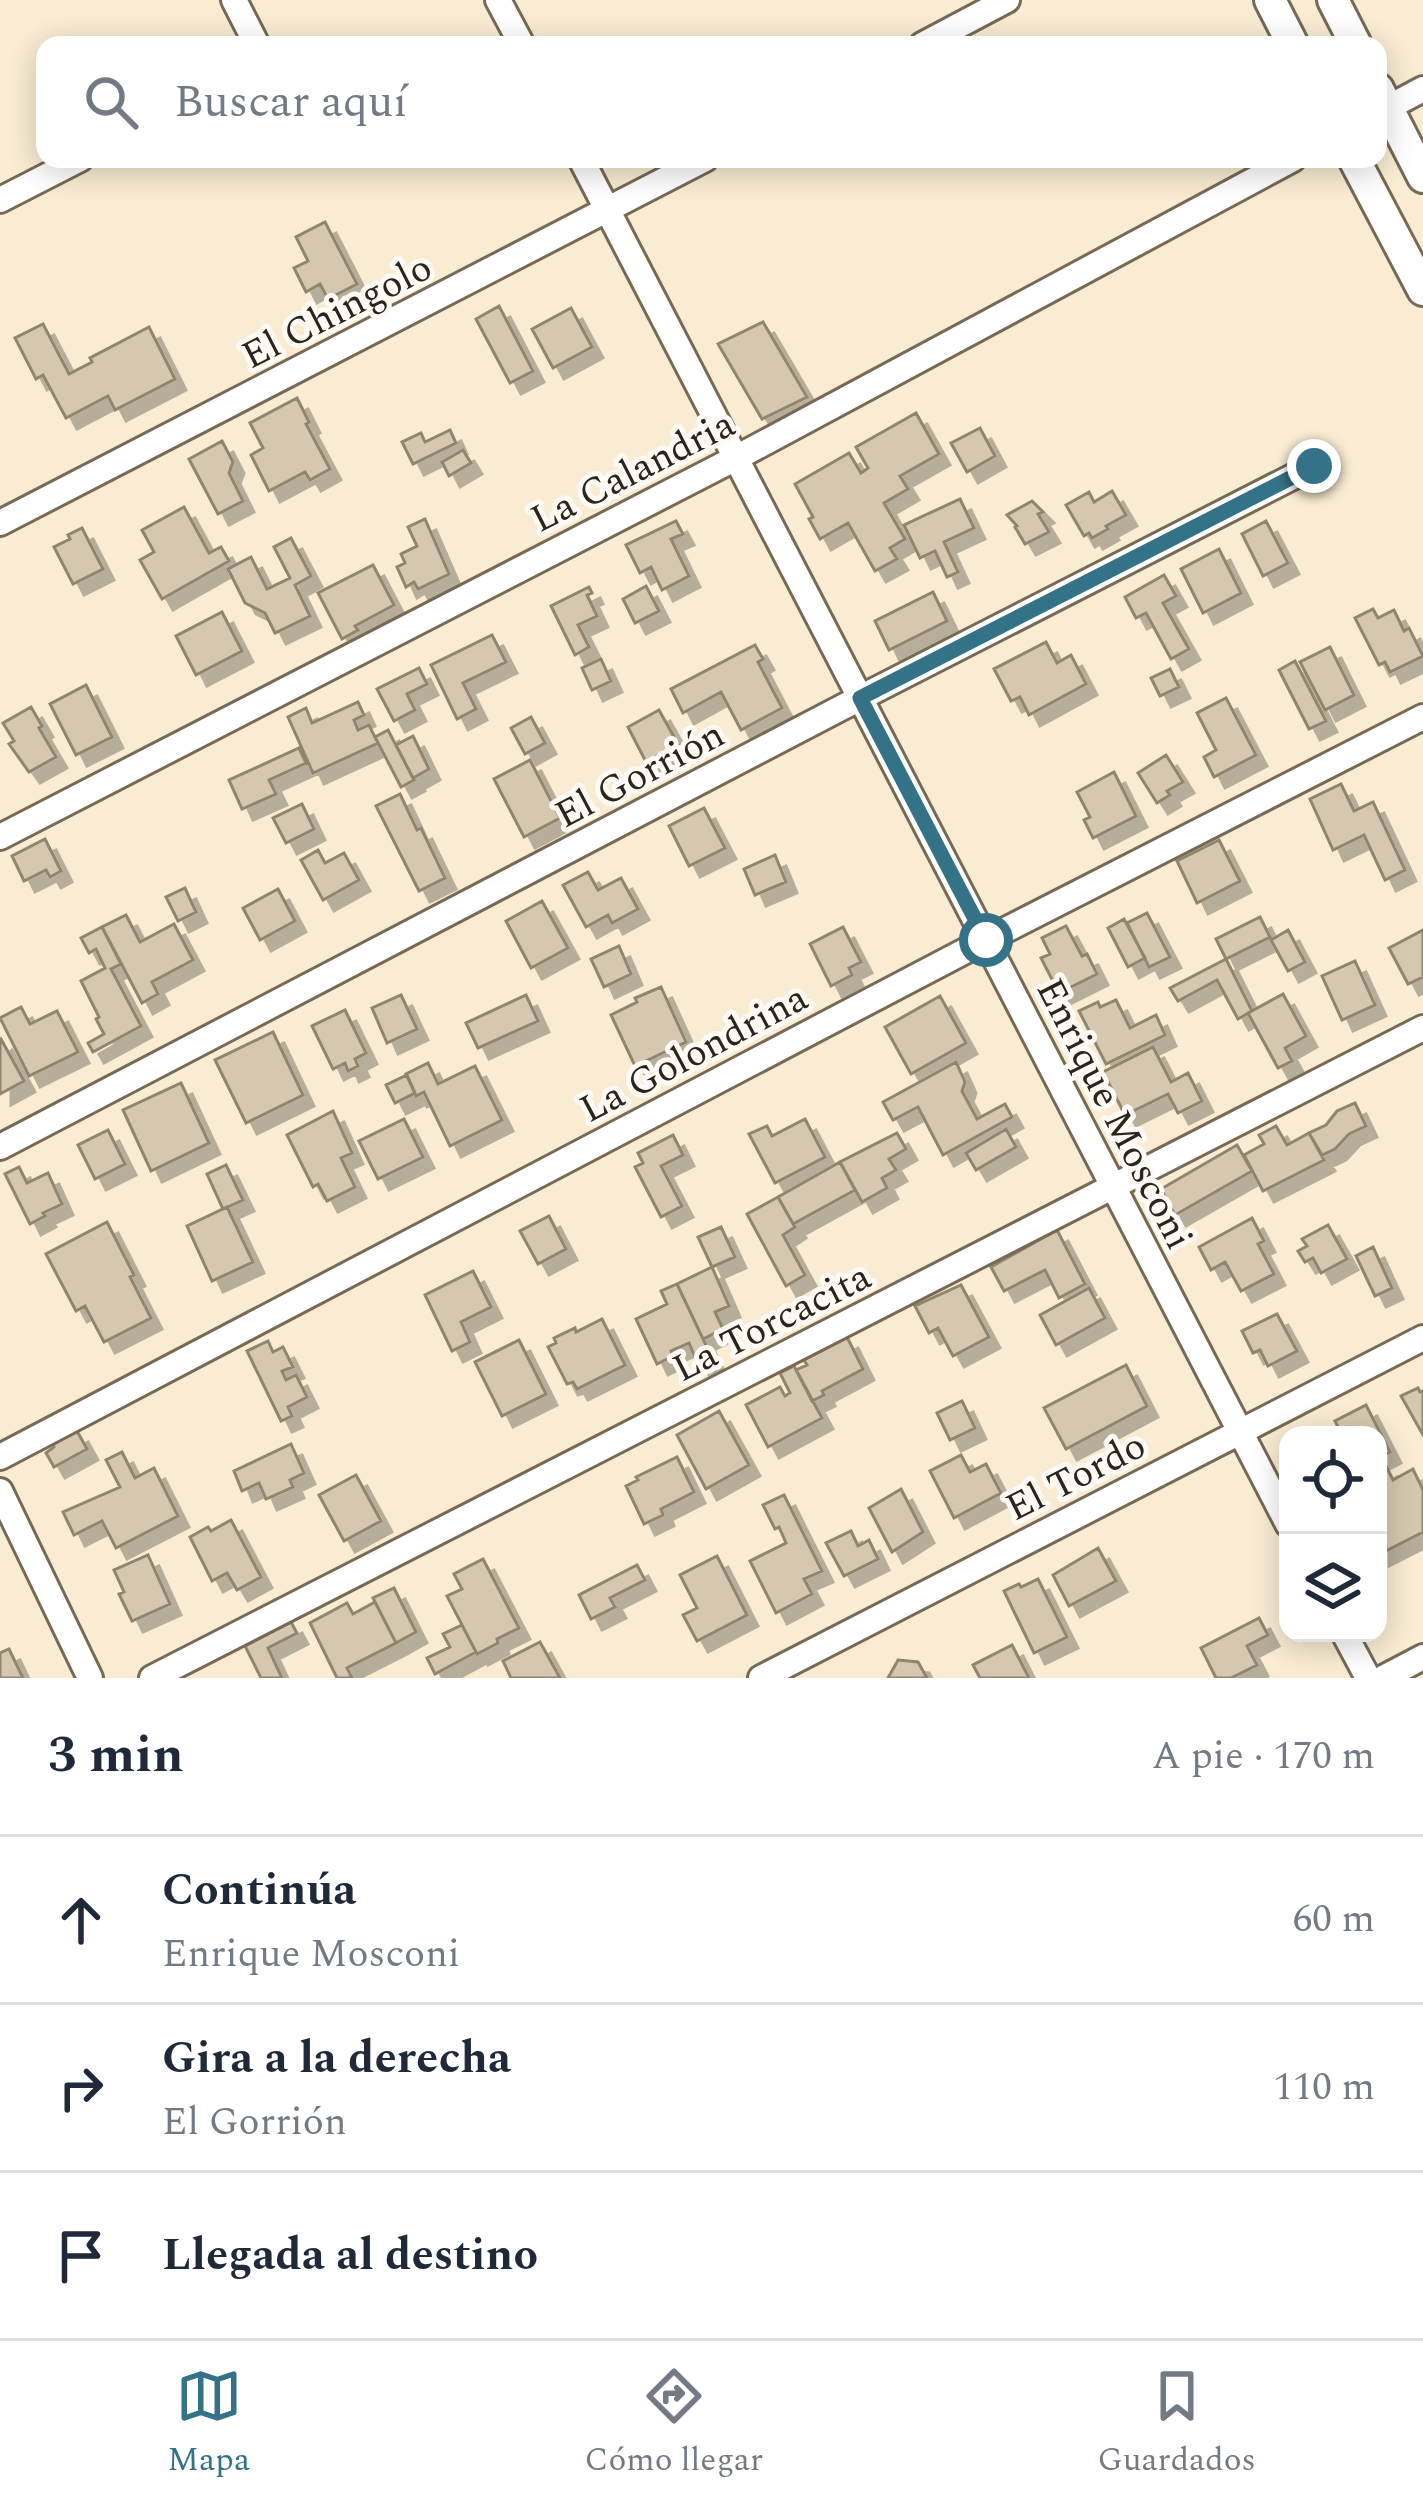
<!DOCTYPE html>
<html lang="es">
<meta charset="utf-8">
<style>
body{margin:0;font-family:Spectral,serif;background:#f2f2f3;color:#1f2937}
.controls{position:absolute;right:36px;bottom:36px;display:grid;overflow:hidden;border-radius:24px;box-shadow:0 6px 30px #0003}
.controls button{width:108px;height:108px;display:grid;place-items:center;padding:0;border:0;border-bottom:3px solid #e0e1e3;background:#fff;color:#1f2937;font:60px sans-serif}
.stop{position:absolute;width:36px;height:36px;margin:-27px;border:9px solid #347288;border-radius:50%;background:#fff}
.stop.end{background:#347288;border-color:#fff;box-shadow:0 3px 12px #0008}
.list{margin:0;padding:0;list-style:none}
h2{display:flex;justify-content:space-between;align-items:center;height:156px;margin:0;padding:0 48px;font-size:51px}
h2 small{font-size:39px;font-weight:400;color:#747a83}
.list li{display:grid;grid-template-columns:78px 1fr auto;gap:36px;align-items:center;box-sizing:border-box;height:168px;padding:0 48px;border-top:3px solid #e0e1e3}
.list b{display:block;font-size:45px;white-space:nowrap}
.list p{margin:0;font-size:39px;white-space:nowrap;color:#747a83}
.list em{font-size:39px;font-style:normal;color:#747a83}
.icon{flex:none;width:66px;height:66px;fill:none;stroke:currentColor;stroke-width:2;stroke-linecap:round;stroke-linejoin:round}
.map{position:relative;flex:none;width:1423px;height:1678px;overflow:hidden}
.search{position:absolute;background:#fff;box-shadow:0 6px 30px #0003;left:36px;right:36px;top:36px;height:132px;display:flex;align-items:center;gap:30px;box-sizing:border-box;padding:0 42px;border-radius:24px;color:#747a83;font-size:45px}
.sheet{height:660px;background:#fff}
nav{display:flex;justify-content:space-around;align-items:center;box-sizing:border-box;height:168px;border-top:3px solid #e0e1e3;background:#fff;font-size:33px;color:#747a83}
nav a{display:grid;justify-items:center;gap:6px}
nav .on{color:#347288}
.map>svg:first-child{display:block}
.building{fill:#d6c8b0;stroke:#92856f;stroke-width:3;filter:url(#shadow)}
.lines{fill:none;stroke-linecap:round;stroke-linejoin:round}
.minor-casing{stroke:#766a54;stroke-width:30}
.tertiary-casing{stroke:#766a54;stroke-width:36}
.minor{stroke:#fff;stroke-width:24}
.tertiary{stroke:#fff;stroke-width:30}
.route{stroke:#347288;stroke-width:15}
.labels{text-anchor:middle;stroke-width:10;stroke-linejoin:round;paint-order:stroke}
.street-label{font-size:39px;fill:#2a251b;stroke:#fefbf6}
</style>
<div class="map">
<svg width="1423" height="1678" viewBox="0 0 1423 1678">
<defs>
<filter id="shadow"><feDropShadow dx="11" dy="11" stdDeviation="0" flood-color="#0004"/></filter>
</defs>
<rect width="100%" height="100%" fill="#faecd3"/>
<!-- building -->
<path class="building" d="M325,222L357,284L328,299L320,284L306,292L294,268L308,261L296,237Z
M499,306L533,371L510,383L476,319Z
M571,308L592,347L553,368L532,329Z
M763,322L807,397L762,419L718,344Z
M43,324L69,374L92,362L90,358L149,327L175,379L115,410L108,396L66,418L43,375L36,379L15,338Z
M297,398L309,422L306,424L330,469L310,480L305,472L269,491L251,455L263,448L250,423Z
M916,413L939,454L900,476L908,489L884,503L905,539L890,548L897,559L875,571L848,523L820,539L809,519L813,517L795,484L849,453L861,473L868,468L856,447Z
M980,428L995,456L967,472L951,443Z
M450,430L456,443L413,464L402,442L421,433L425,442Z
M222,441L233,462L229,473L243,501L218,514L189,459Z
M463,450L471,463L449,476L442,462Z
M1112,491L1126,515L1106,526L1108,529L1092,538L1089,533L1084,536L1066,505L1089,492L1094,502Z
M960,499L974,528L944,542L958,572L947,577L935,551L920,558L904,525Z
M1032,501L1043,512L1038,514L1049,532L1025,544L1015,527L1017,526L1007,515Z
M184,507L209,553L221,547L229,561L162,599L140,560L154,552L142,530Z
M425,519L449,574L418,589L414,582L406,587L397,567L405,563L401,554L417,546L408,527Z
M676,521L683,534L671,539L689,576L662,590L651,567L640,573L626,545Z
M1266,521L1288,563L1263,576L1242,534Z
M82,528L103,569L73,584L54,547L70,539L68,535Z
M291,538L311,576L295,585L310,616L275,633L265,613L245,603L228,569L251,557L267,589L290,578L274,547Z
M1219,549L1241,593L1203,613L1181,569Z
M373,565L394,605L355,626L358,630L342,639L318,593Z
M1164,575L1176,596L1163,603L1189,649L1171,659L1146,613L1136,618L1125,597Z
M646,586L659,611L635,623L623,599Z
M589,587L592,593L587,595L597,616L578,625L589,647L575,655L551,606Z
M933,592L947,621L889,650L875,621Z
M1373,609L1378,618L1394,610L1404,631L1409,628L1423,656L1390,672L1385,662L1379,665L1355,618Z
M222,612L242,651L196,675L176,636Z
M492,635L506,662L463,683L476,709L457,719L431,665Z
M1046,642L1057,663L1071,655L1086,684L1029,715L1020,697L1011,701L994,669Z
M755,645L763,659L758,662L782,708L741,730L721,692L683,713L671,689Z
M1330,647L1354,695L1325,710L1300,662Z
M601,659L611,681L592,690L582,668Z
M1295,661L1326,721L1309,729L1279,670Z
M419,668L427,684L407,694L415,710L394,721L377,689Z
M1170,669L1179,687L1160,696L1151,678Z
M86,685L112,737L76,755L50,704Z
M1226,698L1256,755L1214,777L1204,757L1216,750L1197,713Z
M358,702L364,715L354,720L358,730L369,725L378,743L313,773L288,717L306,708L312,723Z
M31,707L42,726L39,728L56,757L29,772L9,744L14,741L3,723Z
M659,710L678,744L646,762L628,727Z
M531,717L545,743L525,754L511,728Z
M388,730L414,780L401,787L375,737Z
M413,736L429,769L413,778L396,745Z
M299,748L306,763L269,780L276,794L242,809L229,780Z
M1166,755L1183,782L1167,791L1170,795L1157,803L1138,773Z
M530,760L560,818L524,837L494,779Z
M1114,772L1136,816L1093,838L1084,820L1090,817L1077,792Z
M1341,784L1354,811L1373,802L1405,870L1385,880L1364,835L1333,850L1310,799Z
M400,794L417,830L421,828L445,878L419,891L376,806Z
M302,804L314,829L286,843L273,818Z
M704,808L725,848L689,866L669,826Z
M45,839L61,871L50,877L46,870L24,881L12,856Z
M1219,840L1240,881L1197,903L1177,861Z
M318,850L325,863L344,853L359,880L323,900L301,860Z
M775,855L786,882L755,895L744,869Z
M588,872L598,890L621,878L638,909L612,923L608,915L586,927L563,885Z
M185,888L196,912L178,921L166,897Z
M278,889L295,921L260,940L243,908Z
M542,901L568,948L531,968L506,921Z
M1147,913L1170,957L1149,967L1127,923Z
M126,915L140,942L174,924L193,960L152,982L158,994L142,1003L102,927Z
M1260,917L1270,937L1226,959L1216,939Z
M1124,919L1145,958L1128,967L1108,928Z
M1066,926L1082,956L1087,954L1097,974L1059,993L1041,958L1050,954L1042,938Z
M102,927L121,964L111,969L141,1026L93,1052L88,1043L104,1034L96,1019L99,1017L81,981L105,968L96,949L89,953L81,938Z
M843,927L861,962L849,968L852,975L831,986L810,944Z
M1288,930L1305,962L1288,971L1271,940Z
M1423,930V977L1408,984L1389,948Z
M619,946L631,974L604,987L591,959Z
M1226,959L1252,1011L1238,1019L1217,980L1178,1001L1170,988Z
M1355,961L1375,1005L1342,1020L1322,976Z
M661,987L686,1042L635,1066L611,1015L637,1002L635,998Z
M1283,994L1306,1036L1285,1048L1292,1061L1278,1068L1248,1013Z
M401,995L417,1029L387,1043L372,1008Z
M526,995L538,1021L478,1048L466,1023Z
M940,996L966,1043L911,1074L885,1027Z
M1116,1000L1130,1028L1156,1015L1165,1035L1106,1064L1079,1011L1098,1002L1100,1007Z
M21,1007L30,1024L57,1011L78,1052L29,1076L0,1018Z
M345,1010L366,1053L355,1059L358,1066L348,1071L345,1063L333,1069L312,1026Z
M273,1032L303,1095L246,1123L215,1060Z
M1,1039L24,1081L0,1094V1040Z
M1153,1047L1171,1082L1188,1073L1202,1101L1178,1113L1168,1094L1125,1115L1103,1072Z
M956,1062L965,1082L962,1091L977,1119L1005,1104L1012,1117L943,1155L918,1107L893,1120L883,1102Z
M428,1063L438,1084L475,1066L502,1120L450,1146L424,1092L416,1096L406,1074Z
M407,1075L415,1093L395,1103L386,1085Z
M181,1083L209,1143L151,1171L123,1110Z
M1355,1103L1366,1126L1349,1134L1335,1149L1322,1155L1309,1133L1326,1125L1337,1111Z
M333,1111L352,1153L341,1158L355,1187L327,1201L318,1184L313,1187L287,1135Z
M404,1119L423,1157L378,1179L359,1141Z
M805,1119L825,1157L775,1183L749,1134L767,1126L772,1136Z
M1276,1126L1287,1145L1309,1133L1324,1160L1263,1191L1244,1155L1264,1144L1259,1135Z
M1006,1129L1016,1147L976,1170L966,1153Z
M108,1130L125,1164L95,1179L78,1145Z
M897,1133L906,1149L889,1159L896,1170L882,1178L887,1188L862,1202L840,1162Z
M673,1135L683,1155L661,1166L682,1206L661,1217L635,1167L643,1163L638,1153Z
M1237,1145L1252,1171L1175,1215L1161,1189Z
M840,1162L855,1190L793,1224L778,1197Z
M226,1165L243,1200L223,1209L207,1174Z
M19,1167L27,1183L48,1173L62,1204L43,1213L45,1216L30,1224L5,1174Z
M778,1197L795,1227L783,1235L805,1275L786,1286L747,1214Z
M227,1207L253,1262L212,1281L187,1226Z
M549,1216L566,1249L538,1264L520,1231Z
M1252,1218L1264,1241L1258,1244L1274,1274L1241,1291L1225,1262L1211,1270L1199,1247Z
M107,1222L134,1275L130,1277L151,1318L104,1342L85,1306L76,1311L46,1254Z
M1328,1225L1347,1259L1321,1273L1313,1258L1305,1262L1298,1251L1307,1246L1302,1239Z
M721,1227L735,1257L712,1267L698,1237Z
M1057,1230L1085,1284L1059,1298L1045,1270L1004,1291L991,1267Z
M1373,1247L1392,1288L1375,1296L1356,1256Z
M712,1267L729,1306L715,1312L723,1329L703,1339L677,1284Z
M473,1271L491,1307L461,1322L470,1342L452,1351L425,1295Z
M677,1284L712,1358L698,1364L689,1343L671,1351L673,1356L657,1364L636,1319L667,1304L661,1291Z
M961,1285L989,1337L953,1356L938,1328L929,1333L915,1306Z
M1089,1288L1105,1318L1056,1345L1040,1315Z
M1277,1314L1297,1351L1268,1366L1260,1350L1253,1353L1242,1331Z
M602,1319L625,1365L577,1389L573,1382L567,1384L548,1347L556,1343L554,1338L575,1328L576,1332Z
M847,1337L863,1369L822,1391L824,1395L812,1401L796,1370L807,1365L804,1360Z
M519,1340L546,1394L502,1416L475,1362Z
M268,1341L273,1352L283,1347L293,1367L282,1371L286,1380L296,1375L307,1397L288,1407L292,1416L281,1421L247,1351Z
M1126,1365L1147,1406L1066,1449L1044,1408Z
M794,1366L822,1418L768,1447L746,1405L780,1387L785,1396L790,1393L780,1373Z
M1418,1388L1420,1392L1423,1391V1435L1401,1396Z
M962,1401L975,1428L950,1440L937,1413Z
M1366,1405L1390,1452L1378,1458V1435H1342L1335,1421Z
M719,1411L749,1465L706,1489L677,1435Z
M77,1431L87,1449L54,1467L46,1453L54,1447L53,1444Z
M291,1444L304,1473L290,1480L293,1487L266,1499L259,1483L242,1491L234,1471Z
M122,1452L135,1478L154,1468L178,1516L116,1548L102,1521L74,1535L63,1512L120,1487L106,1460Z
M961,1455L970,1472L986,1464L1001,1493L954,1518L930,1471Z
M677,1457L694,1492L661,1509L663,1515L644,1524L626,1486L638,1480L636,1477Z
M1386,1466L1393,1480L1413,1469L1423,1490V1532L1378,1555V1471Z
M356,1475L381,1521L344,1541L319,1495Z
M901,1489L923,1532L892,1552L869,1508Z
M784,1495L822,1571L804,1579L812,1594L776,1613L750,1561L786,1543L779,1527L775,1529L763,1505Z
M231,1520L261,1577L237,1590L227,1573L212,1581L190,1537L208,1527L211,1531Z
M851,1531L858,1546L869,1540L878,1559L844,1576L826,1543Z
M1098,1548L1116,1581L1069,1606L1053,1575Z
M148,1555L170,1604L132,1621L119,1594L124,1592L114,1570Z
M717,1556L747,1615L697,1641L683,1615L697,1608L680,1575Z
M483,1559L519,1628L497,1639L498,1643L477,1654L447,1596L462,1589L454,1574Z
M637,1565L645,1580L610,1598L615,1607L591,1619L579,1595Z
M1038,1579L1067,1637L1034,1653L1004,1591L1019,1584L1021,1587Z
M394,1588L416,1632L396,1643L373,1598Z
M375,1602L396,1643L347,1668L352,1678H337L310,1623L347,1603L353,1614Z
M1259,1618L1268,1635L1247,1646L1257,1665L1231,1678H1216L1201,1648Z
M291,1622L297,1633L268,1648L282,1678H261L245,1646Z
M462,1625L476,1652L435,1674L427,1658L450,1647L443,1634Z
M540,1642L560,1678H511L503,1661Z
M1012,1645L1029,1678H980L973,1665Z
M9,1649L23,1678H0V1653Z
M898,1660L918,1662L927,1678H888Z"/>
<g class="lines">
<!-- minor casing -->
<g class="minor-casing">
<path id="minor" d="M234,0L257,45
M498,0L522,45
M922,45L1007,0
M1378,113L1423,89
M581,159L1288,1524
M0,200L80,159
M0,523L705,159
M0,837L736,458L1293,159
M0,1147L860,698L1314,466
M0,1457L986,940L1423,717
M0,1491L90,1678
M1344,1633L1368,1678
M152,1678L1423,1028
M761,1678L1423,1338
M1383,1678L1423,1657"/>
</g>
<!-- tertiary casing -->
<g class="tertiary-casing">
<path id="tertiary" d="M1270,0L1293,45
M1333,0L1356,45
M1378,89L1423,177
M1354,159L1423,290"/>
</g>
<!-- minor -->
<use href="#minor" class="minor"/>
<!-- tertiary -->
<use href="#tertiary" class="tertiary"/>
</g>
<g class="lines">
<!-- route -->
<path class="route" d="M986,940L860,698L1314,466"/>
</g>
<g class="labels">
<!-- street labels -->
<g class="street-label">
<text transform="translate(336 310) rotate(-27)" y="14">El Chingolo</text>
<text transform="translate(632 470) rotate(-27)" y="14">La Calandria</text>
<text transform="translate(639 773) rotate(-28)" y="14">El Gorrión</text>
<text transform="translate(693 1052) rotate(-28)" y="14">La Golondrina</text>
<text transform="translate(1116 1113) rotate(63)" y="14">Enrique Mosconi</text>
<text transform="translate(771 1321) rotate(-27)" y="14">La Torcacita</text>
<text transform="translate(1075 1475) rotate(-27)" y="14">El Tordo</text>
</g>
</g>
</svg>
<div class="controls">
<button><svg class="icon" aria-label="locate" viewBox="0 0 24 24"><circle cx="12" cy="12" r="6"/><path d="M12 2v4M12 18v4M2 12h4M18 12h4"/></svg></button>
<button><svg class="icon" aria-label="layers" viewBox="0 0 24 24"><path d="M12 4l9 5-9 5-9-5zM3 14l9 5 9-5"/></svg></button>
</div>
<div class="stop" style="left:986px;top:940px"></div>
<div class="stop end" style="left:1314px;top:466px"></div>
<div class="search"><svg class="icon" aria-label="search" viewBox="0 0 24 24"><circle cx="10" cy="10" r="6"/><path d="M15 15l6 6"/></svg>Buscar aquí</div>
</div>
<section class="sheet">
<h2>3 min<small>A pie · 170 m</small></h2>
<ul class="list">
<li><svg class="icon" aria-label="ahead" viewBox="0 0 24 24"><path d="M12 20V5M6 11l6-6 6 6"/></svg><div><b>Continúa</b><p>Enrique Mosconi</p></div><em>60 m</em></li>
<li><svg class="icon" aria-label="right" viewBox="0 0 24 24"><path d="M7 20v-9h11M14 6l5 5-5 5"/></svg><div><b>Gira a la derecha</b><p>El Gorrión</p></div><em>110 m</em></li>
<li><svg class="icon" aria-label="arrive" viewBox="0 0 24 24"><path d="M6 21V4h12l-3 4 3 4H6"/></svg><div><b>Llegada al destino</b></div></li>
</ul>
</section>
<nav>
<a class="on"><svg class="icon" aria-label="map" viewBox="0 0 24 24"><path d="M3 6l6-2 6 2 6-2v14l-6 2-6-2-6 2zM9 4v14M15 6v14"/></svg>Mapa</a>
<a><svg class="icon" aria-label="directions" viewBox="0 0 24 24"><path d="M12 3l9 9-9 9-9-9zM9 14v-3h6M13 9l2 2-2 2"/></svg>Cómo llegar</a>
<a><svg class="icon" aria-label="saved" viewBox="0 0 24 24"><path d="M7 4h10v16l-5-4-5 4z"/></svg>Guardados</a>
</nav>
